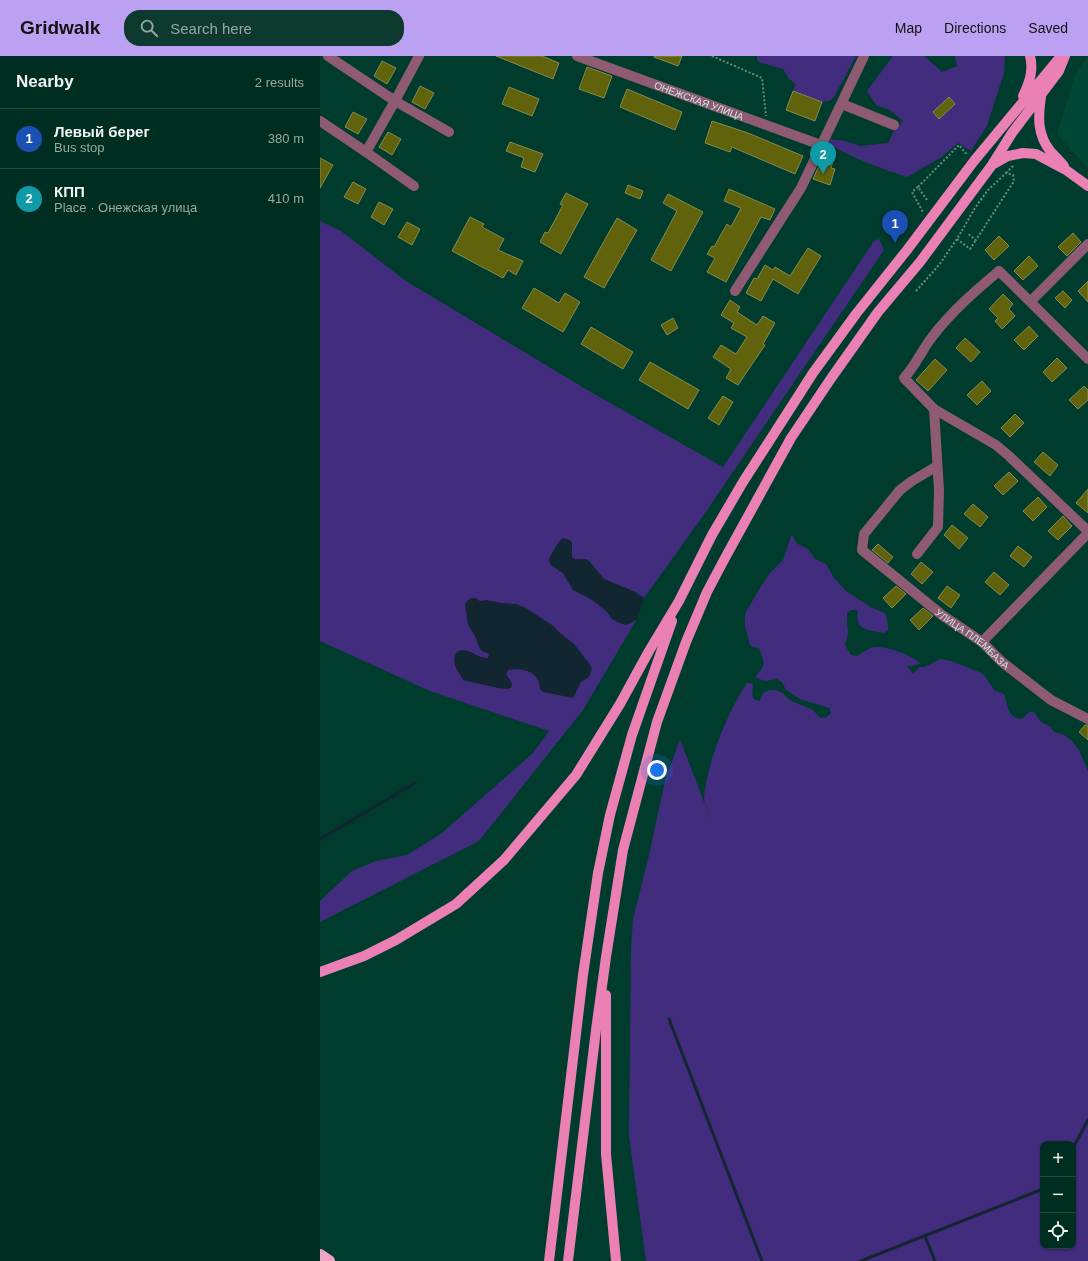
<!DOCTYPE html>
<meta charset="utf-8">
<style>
body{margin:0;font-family:Helvetica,sans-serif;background:#0e392f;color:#f1f3f6}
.controls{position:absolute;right:12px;bottom:12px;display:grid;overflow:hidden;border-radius:8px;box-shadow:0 1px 3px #0004}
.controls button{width:36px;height:36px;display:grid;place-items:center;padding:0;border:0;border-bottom:1px solid #224940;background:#002d22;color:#f1f3f6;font:20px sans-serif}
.you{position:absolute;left:337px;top:714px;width:14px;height:14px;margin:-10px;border:3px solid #fff;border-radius:50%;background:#1a73e8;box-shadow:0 0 0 6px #1a73e833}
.badge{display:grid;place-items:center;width:26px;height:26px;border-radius:50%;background:#bca0f2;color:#fff;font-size:13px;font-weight:700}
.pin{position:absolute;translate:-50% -33px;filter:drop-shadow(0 1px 2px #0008)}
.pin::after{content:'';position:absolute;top:21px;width:14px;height:12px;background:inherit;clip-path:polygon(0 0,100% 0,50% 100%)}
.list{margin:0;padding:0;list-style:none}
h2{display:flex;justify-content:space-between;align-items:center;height:52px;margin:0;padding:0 16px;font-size:17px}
h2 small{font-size:13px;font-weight:400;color:#95a8a5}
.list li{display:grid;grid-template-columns:26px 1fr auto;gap:12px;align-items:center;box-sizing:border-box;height:60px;padding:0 16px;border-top:1px solid #224940}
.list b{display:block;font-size:15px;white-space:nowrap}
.list p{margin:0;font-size:13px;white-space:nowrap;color:#95a8a5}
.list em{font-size:13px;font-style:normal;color:#95a8a5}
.icon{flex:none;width:22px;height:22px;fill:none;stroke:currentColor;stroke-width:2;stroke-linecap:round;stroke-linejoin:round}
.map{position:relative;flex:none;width:768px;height:1205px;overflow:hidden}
header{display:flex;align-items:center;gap:24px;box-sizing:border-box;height:56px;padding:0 20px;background:#bca0f2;color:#111}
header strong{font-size:19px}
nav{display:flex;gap:22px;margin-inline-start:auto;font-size:14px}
.search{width:280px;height:36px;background:#0e392f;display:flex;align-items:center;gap:10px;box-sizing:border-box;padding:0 14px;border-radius:16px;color:#95a8a5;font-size:15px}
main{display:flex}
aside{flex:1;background:#002d22}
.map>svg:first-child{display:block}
.built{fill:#004736}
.green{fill:#422c7d;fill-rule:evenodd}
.water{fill:#112630}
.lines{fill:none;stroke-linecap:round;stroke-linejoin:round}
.stream{stroke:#112630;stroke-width:3}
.building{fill:#60620c;stroke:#868a51}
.path{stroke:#608f81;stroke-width:2;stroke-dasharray:2 2;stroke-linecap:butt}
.minor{stroke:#8f5b72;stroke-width:10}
.major{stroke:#ea80b3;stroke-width:10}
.highway{stroke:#f2a4c7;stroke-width:12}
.labels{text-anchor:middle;stroke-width:3;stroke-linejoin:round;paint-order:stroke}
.street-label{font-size:10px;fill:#c8eadd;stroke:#092f25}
</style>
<header>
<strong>Gridwalk</strong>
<div class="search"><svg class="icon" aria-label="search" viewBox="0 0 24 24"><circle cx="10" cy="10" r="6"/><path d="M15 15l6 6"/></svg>Search here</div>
<nav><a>Map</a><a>Directions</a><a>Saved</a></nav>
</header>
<main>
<aside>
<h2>Nearby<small>2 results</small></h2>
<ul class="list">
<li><span class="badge" style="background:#1a4fb4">1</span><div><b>Левый берег</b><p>Bus stop</p></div><em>380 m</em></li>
<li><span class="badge" style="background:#0f9aa8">2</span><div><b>КПП</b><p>Place · Онежская улица</p></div><em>410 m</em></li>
</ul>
</aside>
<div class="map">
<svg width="768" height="1205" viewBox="0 0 768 1205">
<rect width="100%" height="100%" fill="#003c2d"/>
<!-- built -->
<path class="built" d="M768,0V112L737,78L755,19Z"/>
<!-- green -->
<path class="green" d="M437,0H536L514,41L509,45L502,46L473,35L476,28L469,23L463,13L439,6L437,4Z
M573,0H604L622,16L637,10L635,0H685L684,17L667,70L651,95L638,87L620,102L587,121C562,113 533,102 510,89V83L525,85L540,90L568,87L575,73L583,65L570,54L556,49L547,35Z
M0,165L21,175L86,225L269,335L403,411L554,185L559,183L564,194L383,460L324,542L315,536L284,523L268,504L265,503H254L252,501V494L238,487L233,495L232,510L243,517L253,534L271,543L310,568L317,563L263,654L159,785L0,866V845L32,815L56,805L87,799L122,777L213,697L229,675L110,635L0,585Z
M472,478L476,487L488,493L495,503L506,508L514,522L526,535L552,552L563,556L566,559L568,569V574L564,577C557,576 542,574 539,568C537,564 538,559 537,554H531L527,557V567L528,578L525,589L531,599L537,600C541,598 546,594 551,592C562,587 594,600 601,608L590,610H587L593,618L600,611H605L620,603L631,605L659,616L664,619L674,634L684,638C688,649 687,662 702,663L709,656H714L721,666L731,671L734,676L742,678L751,684L759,694L768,715V1205H326L309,1080L311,893L313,863L329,799L345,725L360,683L390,762C388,755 384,748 384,741C387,707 408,655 427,627H431L433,629C433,637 429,643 440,645L443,637L449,634H456L463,637L467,642L474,646L493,654L500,662L507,661L511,657L509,652L480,643L466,634L462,626L457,623L445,625L437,622L436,620C447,608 444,606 439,592L432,591L430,589L425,570V558L438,535L450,517L463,504ZM723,1088H753V1190H723Z"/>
<!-- water -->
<path class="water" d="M243,482L250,484L252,487V501L254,503H265L268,504L284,523L315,536L324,542L317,563L306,569L297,566L292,563L287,556L271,543L253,534L243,517L230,508C228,501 231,499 235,493C238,489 238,485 243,482Z
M151,542H155L160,545L166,544L181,547L196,548L206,552L232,569L240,577L254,588L269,607L272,612L269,621L261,626L253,642L223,636L220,633C220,616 203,611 188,614L186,618L192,627L191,632L187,633L178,632L143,624C141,619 137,615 135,610C133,604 134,593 144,594C153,595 157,602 168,602L169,598L162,595L159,591L155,580L148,569L145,548L147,545Z"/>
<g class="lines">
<!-- stream -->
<path class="stream" d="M0,783L95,727
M349,963L442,1205
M753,1092L768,1064
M605,1180L615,1205
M541,1205L723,1133"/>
</g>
<!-- building -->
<path class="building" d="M176,0H222L239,7L233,23Z
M334,0H362L358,10L334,1Z
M62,5L76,12L67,28L54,20Z
M267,11L292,20L284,42L259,33Z
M100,30L114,37L105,53L92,46Z
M189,31L219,43L212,60L182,48Z
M307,33L362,56L355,74L300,51Z
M473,35L502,46L495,65L466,54Z
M629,41L635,48L619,63L613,56Z
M33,56L47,63L38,78L25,71Z
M392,65L428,77L483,100L475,118L412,91L410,96L385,87Z
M68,76L81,83L72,99L59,91Z
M190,86L223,98L215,116L201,111L204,102L186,95Z
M503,101L513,105L511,112L515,113L510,129L493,123Z
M0,102L13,109L0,132Z
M33,126L46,133L38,148L24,141Z
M308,129L323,135L320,143L305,137Z
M409,133L455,153L450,164L441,161L406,226L387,216L395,202L387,198L392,190L394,191L407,168L411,171L421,152L404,145Z
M246,137L268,148L241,198L220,186L225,176L228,177L243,149L240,148Z
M348,138L383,156L351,215L331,204L357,155L343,147Z
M59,146L73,153L64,169L51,161Z
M150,161L164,168L162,171L184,183L178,194L203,205L196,219L188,214L183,222L132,195Z
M297,162L317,174L284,232L264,221Z
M87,166L100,173L92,189L78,181Z
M753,177L761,186L747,200L738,191Z
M679,180L689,190L674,204L665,194Z
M488,192L501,200L478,238L453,223L441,245L426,237L434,222L437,223L445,209L453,214L455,211L470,220Z
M709,200L718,210L703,224L694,215Z
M768,225V246L758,235Z
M214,232L239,247L245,237L260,246L243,276L202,252Z
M743,235L752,244L745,252L735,242Z
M683,238L693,248L689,253L695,260L682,273L675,265L678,262L669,253Z
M410,244L420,251L417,256L437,269L443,260L455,267L443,288L445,289L418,329L406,322L411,313L393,301L401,289L416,298L427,281L411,272L414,267L401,259Z
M353,262L358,272L347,279L341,269Z
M709,270L718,280L704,294L694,284Z
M271,271L313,296L303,313L261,288Z
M645,282L660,296L651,306L636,292Z
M737,302L747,312L732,326L723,316Z
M615,303L627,314L608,335L596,324Z
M330,306L379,334L368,353L319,324Z
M662,325L671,335L657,349L647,339Z
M764,330L768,334V344L758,353L749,344Z
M403,340L413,346L399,369L388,362Z
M695,358L704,367L690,381L681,372Z
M723,396L738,409L730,420L714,406Z
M689,416L698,425L683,439L674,430Z
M768,433V457L756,447Z
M718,441L727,451L713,465L703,455Z
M653,448L668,461L660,471L644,458Z
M743,460L752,470L738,484L728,475Z
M632,469L648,482L639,493L624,479Z
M558,488L573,501L568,507L552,494Z
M698,490L712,501L704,511L690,500Z
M601,506L613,516L602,528L591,518Z
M674,516L689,529L680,539L665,526Z
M576,530L586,538L572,552L563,542Z
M627,530L640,539L631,552L618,542Z
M603,552L613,560L599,574L590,564Z
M765,669H768V684L759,676Z"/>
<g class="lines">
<!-- path -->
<path class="path" d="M392,0L442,22L446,60
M686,117L694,109
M598,131L592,136L603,156
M607,144L598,131L639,89L647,99
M637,183L650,193L656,184
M596,235L619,209L637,183L655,152L668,134L686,117L693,119L694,125L656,184L647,177"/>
<!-- minor -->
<g class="minor">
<path d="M8,0L75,45L129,76"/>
<path id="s1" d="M257,0L501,89"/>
<path d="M522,48L574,69"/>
<path d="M0,65L46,96L75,45L99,0"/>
<path d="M46,96L94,130"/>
<path d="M415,235L481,132L544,0"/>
<path d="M711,245L768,188"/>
<path d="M768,303L679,215C654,236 632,255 612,281C602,294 596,309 584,322L614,353L676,389L689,400L768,475"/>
<path id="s2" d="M617,410L592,425L580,434L544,478L542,494L622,559L662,586L682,606L731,644L768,663"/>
<path d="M597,498L618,471L619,434L614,353"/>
<path d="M662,586L768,477"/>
</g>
<!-- major -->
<path class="major" d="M703,40C709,27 714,15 710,0
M721,41C718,61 717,79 731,96C736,101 740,105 744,110
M672,109L688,100L703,97L716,98L746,114L768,130
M0,916L44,900L76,884L136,848L184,804L256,719L300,648L329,595L359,545L392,479L423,426L493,317L536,258L587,194L654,105L741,0
M286,939V1098L296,1205
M229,1205L263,919L278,817L290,759L312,679L352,565
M248,1205L276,974L286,901L303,794L337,666L366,586L387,536L405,502L471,382L512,321L558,256L600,206L672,109L692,77L739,15L745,0"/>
<!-- highway -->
<path class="highway" d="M0,1199L9,1205"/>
</g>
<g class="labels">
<!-- street labels -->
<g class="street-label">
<text dy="4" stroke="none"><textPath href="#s1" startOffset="130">ОНЕЖСКАЯ УЛИЦА</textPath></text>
<text dy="4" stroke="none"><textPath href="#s2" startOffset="259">УЛИЦА ПЛЕМБАЗА</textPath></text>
</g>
</g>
</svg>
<div class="controls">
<button>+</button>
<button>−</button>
<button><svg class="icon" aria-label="locate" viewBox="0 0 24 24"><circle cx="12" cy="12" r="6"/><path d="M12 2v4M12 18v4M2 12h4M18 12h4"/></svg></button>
</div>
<div class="you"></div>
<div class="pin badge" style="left:575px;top:187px;background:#1a4fb4">1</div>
<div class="pin badge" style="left:503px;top:118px;background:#0f9aa8">2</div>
</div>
</main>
